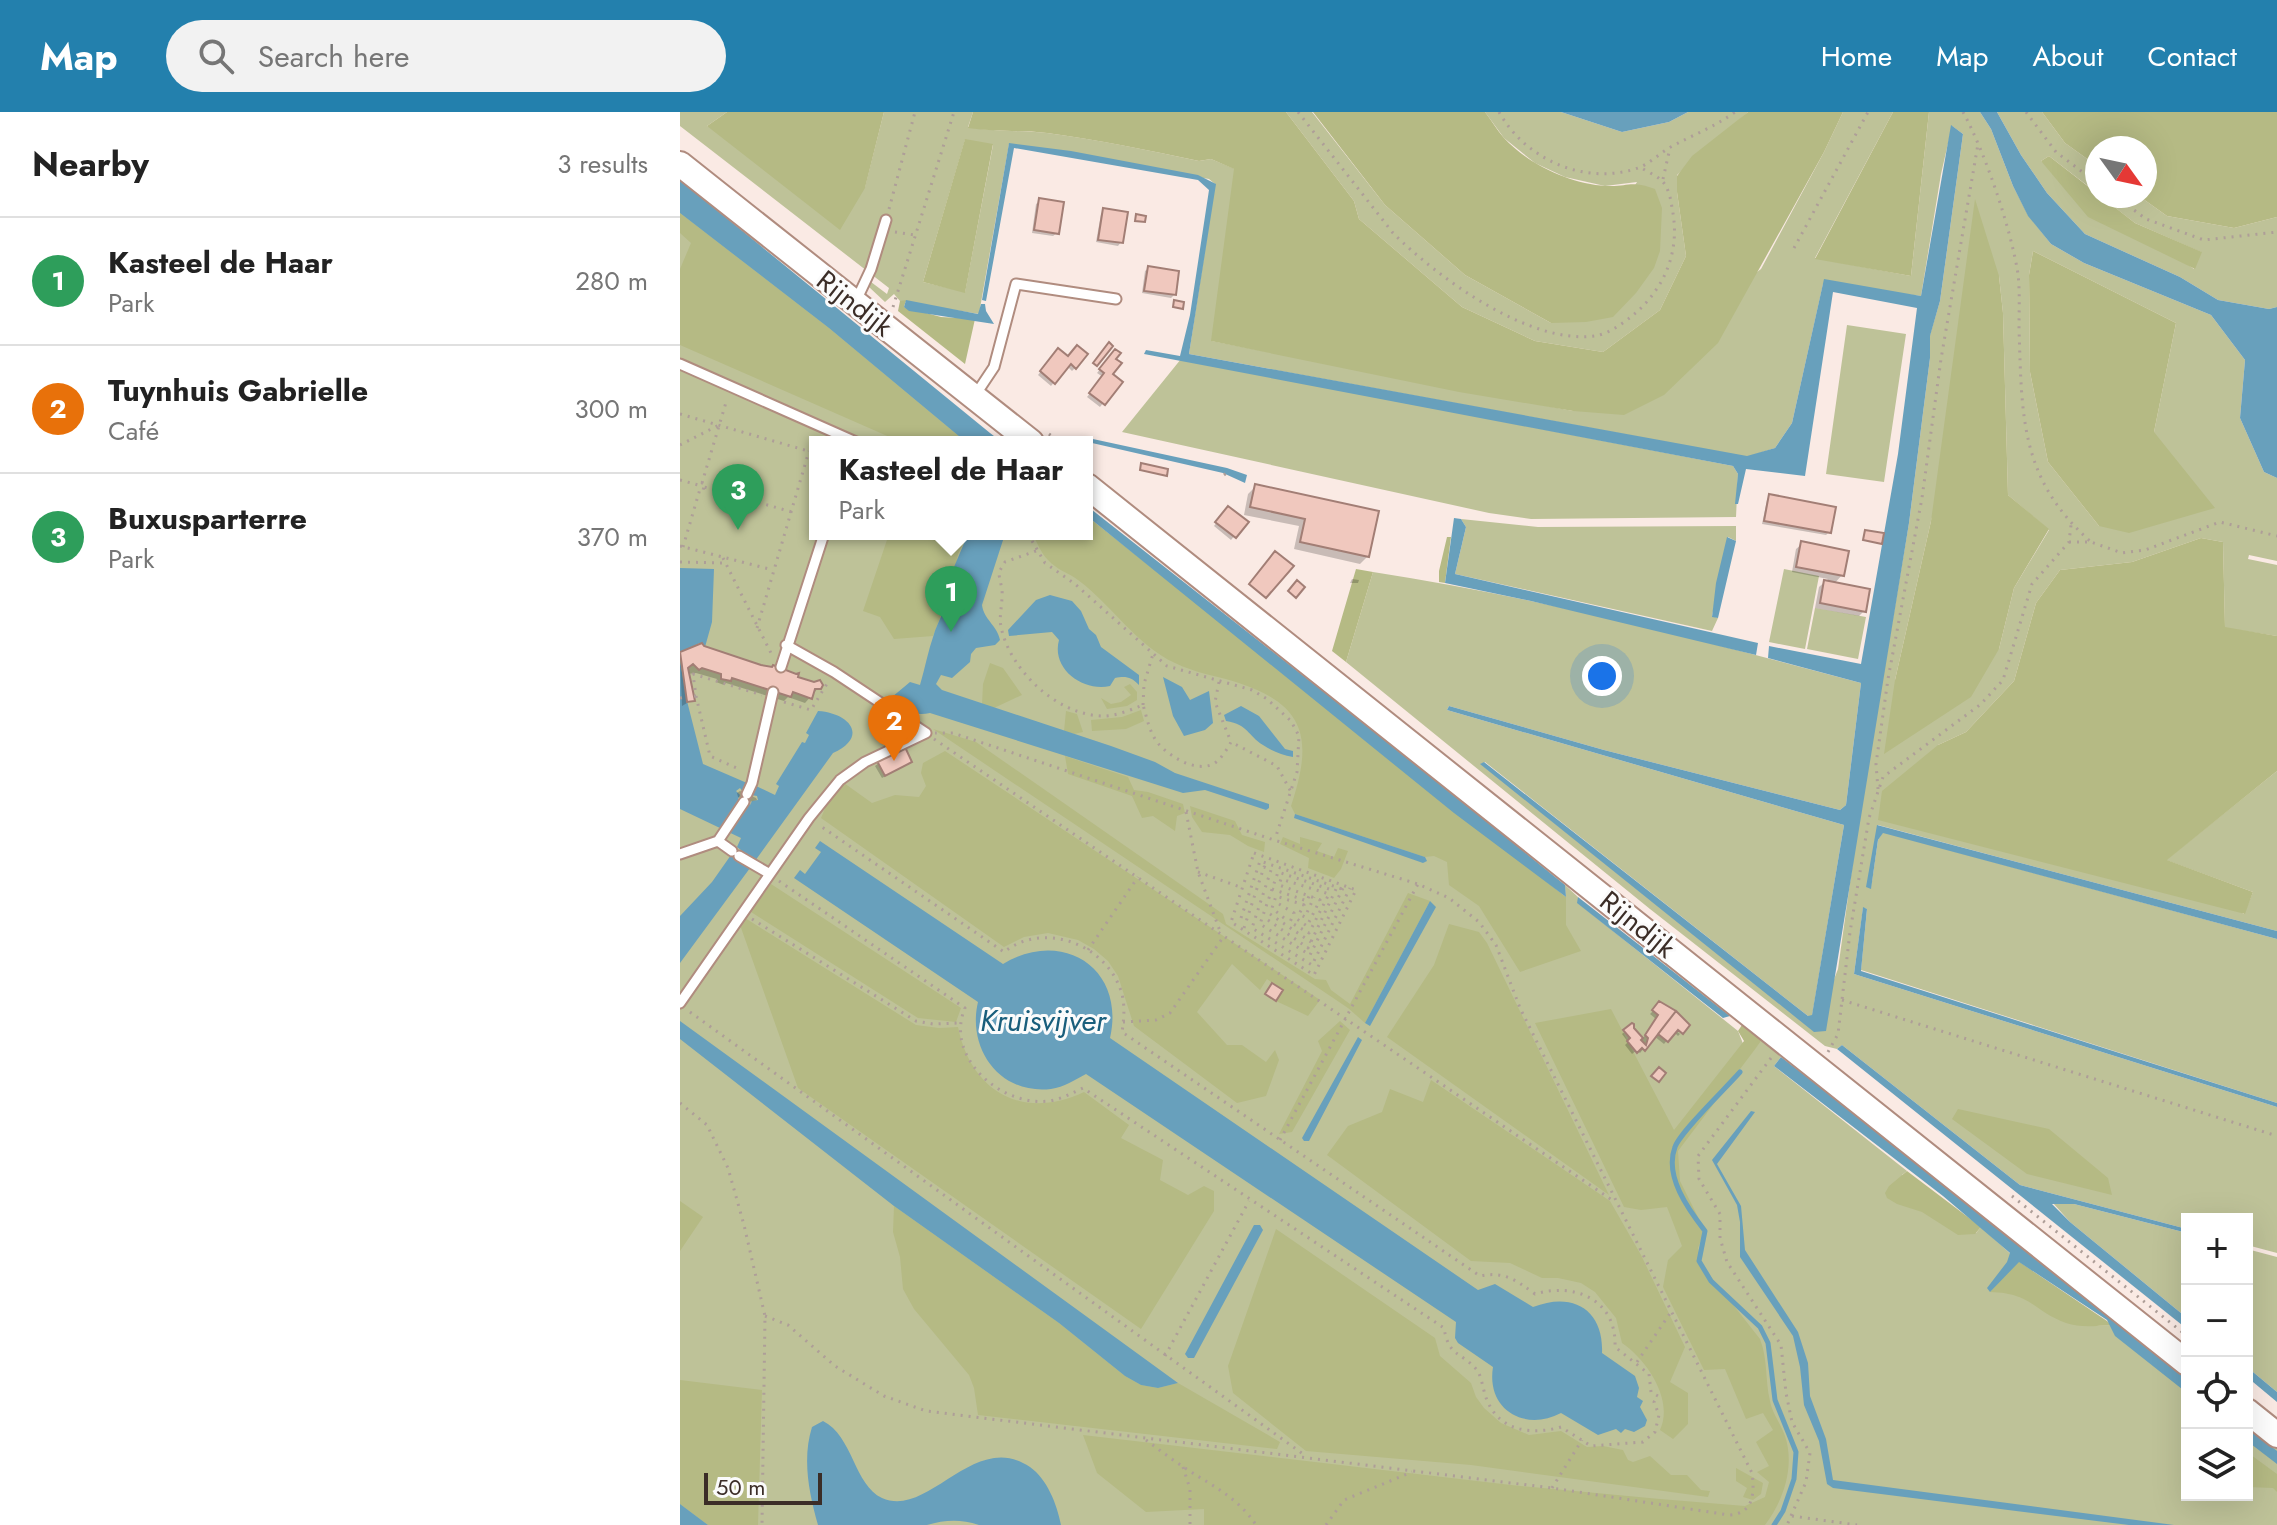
<!DOCTYPE html>
<meta charset="utf-8">
<style>
body{margin:0;font-family:Jost,sans-serif;background:#f2f2f2;color:#222}
.controls{position:absolute;right:24px;bottom:24px;display:grid;overflow:hidden;border-radius:0px;box-shadow:0 8px 32px #0002}
.controls button{width:72px;height:72px;display:grid;place-items:center;padding:0;border:0;border-bottom:2px solid #e0e0e0;background:#fff;color:#222;font:40px sans-serif}
.compass{position:absolute;left:1405px;top:24px;width:72px;height:72px;border-radius:50%;background:#fff;box-shadow:0 8px 32px #0002;rotate:123deg}
.scale{position:absolute;left:24px;bottom:20px;width:118px;box-sizing:border-box;padding-left:8px;border:4px solid #3b2d27;border-top:0;font-size:22px;line-height:28px;white-space:nowrap;color:#3b2d27;-webkit-text-stroke:6px #fbfbfb;paint-order:stroke}
.you{position:absolute;left:922px;top:564px;width:28px;height:28px;margin:-20px;border:6px solid #fff;border-radius:50%;background:#1a73e8;box-shadow:0 0 0 12px #1a73e833}
.badge{display:grid;place-items:center;width:52px;height:52px;border-radius:50%;background:#2380ad;color:#fff;font-size:26px;font-weight:700}
.pin{position:absolute;translate:-50% -66px;filter:drop-shadow(0 2px 4px #0008)}
.pin::after{content:'';position:absolute;top:42px;width:28px;height:24px;background:inherit;clip-path:polygon(0 0,100% 0,50% 100%)}
.popup{position:absolute;left:129px;top:324px;width:284px;height:104px;box-sizing:border-box;display:grid;place-content:center;border-radius:0px;background:#fff;filter:drop-shadow(0 2px 6px #0005);font-size:26px;white-space:nowrap;color:#767676}
.popup b{font-size:30px;color:#222}
.popup::after{content:'';position:absolute;left:50%;top:100%;margin-left:-16px;border:16px solid transparent;border-top-color:#fff}
.list{margin:0;padding:0;list-style:none}
h2{display:flex;justify-content:space-between;align-items:center;height:104px;margin:0;padding:0 32px;font-size:34px}
h2 small{font-size:26px;font-weight:400;color:#767676}
.list li{display:grid;grid-template-columns:52px 1fr auto;gap:24px;align-items:center;box-sizing:border-box;height:128px;padding:0 32px;border-top:2px solid #e0e0e0}
.list b{display:block;font-size:30px;white-space:nowrap}
.list p{margin:0;font-size:26px;white-space:nowrap;color:#767676}
.list em{font-size:26px;font-style:normal;color:#767676}
.icon{flex:none;width:44px;height:44px;fill:none;stroke:currentColor;stroke-width:2;stroke-linecap:round;stroke-linejoin:round}
.map{position:relative;flex:none;width:1597px;height:1413px;overflow:hidden}
header{display:flex;align-items:center;gap:48px;box-sizing:border-box;height:112px;padding:0 40px;background:#2380ad;color:#fff}
header strong{font-size:38px}
nav{display:flex;gap:44px;margin-inline-start:auto;font-size:28px}
.search{width:560px;height:72px;background:#f2f2f2;display:flex;align-items:center;gap:20px;box-sizing:border-box;padding:0 28px;border-radius:44px;color:#767676;font-size:30px}
main{display:flex}
aside{flex:1;background:#fff}
.map>svg:first-child{display:block}
.green{fill:#bec298;fill-rule:evenodd}
.forest{fill:#b5ba84}
.water{fill:#68a0bc}
.shadow{fill:#0003}
.lines{fill:none;stroke-linecap:round;stroke-linejoin:round}
.stream{stroke:#68a0bc;stroke-width:5}
.building{fill:#f0c8be;stroke:#a27e75;stroke-width:2}
.lane-casing{stroke:#b08c7f;stroke-width:13}
.secondary-casing{stroke:#b08c7f;stroke-width:28}
.path{stroke:#ae9e98;stroke-width:3;stroke-dasharray:2 6;stroke-linecap:butt}
.lane{stroke:#fff;stroke-width:9}
.secondary{stroke:#fff;stroke-width:24}
.labels{text-anchor:middle;stroke-width:6;stroke-linejoin:round;paint-order:stroke}
.street-label{font-size:28px;fill:#3b2d27;stroke:#fbfbfb}
.water-label{font-size:30px;font-style:italic;fill:#195e7c;stroke:#fbfbfb}
</style>
<header>
<strong>Map</strong>
<div class="search"><svg class="icon" aria-label="search" viewBox="0 0 24 24"><circle cx="10" cy="10" r="6"/><path d="M15 15l6 6"/></svg>Search here</div>
<nav><a>Home</a><a>Map</a><a>About</a><a>Contact</a></nav>
</header>
<main>
<aside>
<h2>Nearby<small>3 results</small></h2>
<ul class="list">
<li><span class="badge" style="background:#2e9e5b">1</span><div><b>Kasteel de Haar</b><p>Park</p></div><em>280 m</em></li>
<li><span class="badge" style="background:#e8710a">2</span><div><b>Tuynhuis Gabrielle</b><p>Café</p></div><em>300 m</em></li>
<li><span class="badge" style="background:#2e9e5b">3</span><div><b>Buxusparterre</b><p>Park</p></div><em>370 m</em></li>
</ul>
</aside>
<div class="map">
<svg width="1597" height="1413" viewBox="0 0 1597 1413">
<rect width="100%" height="100%" fill="#faeae4"/>
<!-- green -->
<path class="green" d="M0,0H47L27,14L185,75L204,0H293L288,15C315,20 340,18 367,21C419,28 468,38 519,49L531,47L555,57L532,229L893,299L1081,157L1144,40L1163,0H1213L1135,146L1231,164L1249,0H1300L1311,17L1333,74L1348,103L1371,132L1404,151L1531,203L1565,248L1560,306L1584,360L1597,366V449L1569,443L1568,447L1597,453V524L1545,516L1543,430L1521,426L1452,450L1380,458L1356,491L1334,569L1286,620L1258,633L1564,802L1573,780L1486,748L1597,659V819L1198,713L1191,776L1198,728L1203,720L1597,827V991L1181,858L1187,797L1183,796L1174,862L1597,995V1141L1567,1133V1107H1507V1117L1340,1073L1162,933L1157,937L1145,934L970,797L666,550L693,460C858,485 1020,528 1181,571L1166,693L1160,698L924,638L769,594L767,598L1164,713L1132,904H1128L805,650L801,652L1134,919L1158,857L1178,713L1229,411L1250,246V223L1260,189L1283,22L1272,14L1261,62L1241,184L1143,172L1112,311L1095,336L1067,345L509,242L535,72L529,67L329,32L299,202L220,189L214,182L205,190L189,175L191,170L207,182L209,176L0,14ZM285,28L313,33L285,180L243,170ZM1353,139L1496,211L1474,320L1419,414L1368,350L1350,260L1349,163ZM1319,164L1323,201L1328,383L1369,418L1334,476L1319,537L1215,568L1251,409Z
M606,0H632L705,93L785,163L871,211L957,70L925,74L885,65L855,51L824,26L805,0H881L942,20L989,10L1008,0H1068L997,63V80L1006,144L980,198L923,240L855,229L782,195L679,107L674,89Z
M1317,0H1362L1385,31L1417,54V81L1369,44L1361,49L1514,157L1521,140L1455,111L1420,84H1459L1487,104L1554,116L1597,105V195L1589,197L1538,188L1500,165L1405,122L1367,81L1341,43Z
M0,84L306,330H135V422H407L886,796L885,773L898,785V791L1058,919L1068,944L1082,928L1101,945L1094,954L1227,1059L1222,1063L1296,1121L1301,1115L1410,1214L1431,1213L1436,1223L1440,1211L1507,1263V1383H1567V1309L1597,1334V1413H0Z
M1167,213L1226,222L1204,370L1146,362Z
M501,247L1053,354L1058,362L1056,405L851,407L809,401L442,320Z
M781,407L858,415L1056,414V429L1048,425L1032,504L1038,506L1032,519L775,462L786,415Z
M1104,457L1139,464L1125,537L1089,530Z
M1135,496L1186,505L1178,547L1127,537Z
M1373,1091L1394,1092L1507,1121V1206L1390,1110Z
M1567,1137L1597,1145V1280L1567,1255Z"/>
<!-- forest -->
<path class="forest" d="M47,0H204L185,76L160,118L27,14Z
M293,0H606L674,89L679,107L782,195L855,229L923,240L980,198L1006,144L997,80V64L1012,44L1068,0H1163L1144,40L1038,231L984,283L944,303L893,299L779,280L531,229L554,57L531,47L519,49C468,38 418,28 367,21C340,18 314,20 288,16Z
M633,0H805C811,8 817,18 824,26C848,52 890,72 926,74C949,75 950,68 975,77L982,96L980,139L974,156L956,181L933,205L906,210L871,211L785,163L705,93Z
M1213,0H1249L1231,164L1135,147Z
M1362,0H1597V105L1554,116L1487,104L1459,84H1465V36H1417V54L1385,31Z
M285,27L313,32L285,181L243,170Z
M1369,44L1455,111L1522,140L1515,157L1408,105L1361,49Z
M1295,87L1319,164L1323,201L1328,383L1369,417L1334,476L1319,537L1291,585L1204,642L1215,568L1251,409Z
M0,101L149,216L286,330H221L0,233V157L11,131L0,121Z
M1353,139L1496,211L1474,320L1535,396L1449,421L1419,414L1368,350L1350,260L1349,163Z
M226,188L224,195L261,205L295,207L285,252L218,199L220,189Z
M407,404L886,785V813L901,839L840,860L799,794L769,773L767,750L754,744L745,745L615,702L611,694C632,631 629,594 559,571C538,564 515,561 495,551C456,533 432,493 398,468C389,461 377,458 368,448C361,441 357,431 353,422H407Z
M209,422H288L278,442L273,472L253,524L214,527L200,505L183,499Z
M767,425H771L765,471L759,470V459Z
M1521,426L1543,430L1545,515L1597,524V659L1487,748L1573,780L1565,802L1198,708L1202,679L1258,633L1286,620L1334,569L1356,491L1380,458L1452,450Z
M676,457L693,460L666,550L652,539Z
M310,551L323,556L342,583L314,596L302,593L303,572Z
M450,572L457,580V588L447,594L427,597L421,586L431,592L441,590L451,583L444,575Z
M461,598L464,609L446,617L412,619L411,608L442,605Z
M386,599L397,602L403,620L394,622L384,619Z
M253,617L296,630L543,802L546,812L635,867L646,868L651,878L670,892L728,781L750,789L685,911L668,896Z
M265,639L640,888L628,904L596,889L602,878L587,867L580,878L552,852L517,900L547,933H562L586,950L595,938L599,948L586,984L557,991L454,914L438,864L428,849L414,837L398,828L368,821L344,825L324,835L141,706L146,694L164,671L192,691L215,683L239,685L246,674L241,661L243,651Z
M385,644L448,665L454,678L468,680L503,692L505,701L497,704L495,719L473,704L462,706L452,684L388,662Z
M510,694L555,709L562,723L585,730L584,740L568,734L550,723L522,720L512,705Z
M603,725L620,732V725L642,731L637,739L654,745L658,736L668,739L661,757L654,766L628,756L629,746L600,732Z
M91,772L281,896L276,910L238,906L71,800Z
M65,806L236,913L259,916L278,915C291,980 343,1009 404,980L449,1013L441,1026L483,1048L480,1068L508,1083L524,1074L534,1079V1099L461,1217L118,976L60,813Z
M769,812L799,820L807,831L929,1083L707,925L754,853Z
M931,897L994,1018L1064,929L1058,919L1062,913L1082,928L998,1039L1000,1069L1022,1113L1023,1123L1018,1136L1021,1152L1080,1227C1088,1248 1085,1268 1090,1289C1092,1301 1101,1312 1105,1324C1115,1354 1104,1388 1085,1413H524V1397L466,1400L417,1361L403,1323L831,1373L980,1387L1065,1394L1085,1385L1089,1370L1077,1360L1089,1354L1076,1330L1093,1318L1083,1301L1066,1307L1045,1257L1024,1258L983,1175L988,1148L1002,1134L987,1095L961,1098L944,1095L855,911Z
M660,909L670,918L612,1020L599,1022L642,939L638,929Z
M751,968L930,1089L961,1143L1005,1235L990,1270L1008,1281V1312L993,1327L980,1318C994,1288 967,1248 942,1231L936,1206L915,1180L901,1171L878,1166H862L830,1151L791,1149L647,1043L668,1014L702,1000L710,977L743,990Z
M1278,997L1369,1017L1428,1066L1432,1083L1347,1062L1272,1007Z
M1227,1059L1301,1115L1295,1122L1278,1123L1242,1100L1217,1092L1207,1086L1205,1081L1209,1074Z
M0,1089L23,1105L0,1139Z
M214,1094L379,1211L445,1264L461,1273L478,1276L498,1271L600,1330L597,1337L298,1303L294,1276L289,1263L234,1197L223,1177L220,1145L213,1120Z
M596,1117L755,1226L760,1244L791,1271L796,1285L804,1296L821,1311L849,1323L881,1319L907,1335L923,1334L943,1338L948,1348L953,1350L970,1344L991,1363H1007L1021,1378L1030,1379L1028,1385L791,1353L626,1339L553,1281L548,1254Z
M1338,1149L1427,1209L1431,1213C1416,1214 1400,1216 1386,1211C1353,1199 1352,1181 1310,1180Z
M0,1268L82,1278L78,1413H28L0,1392Z
M1567,1340L1597,1362V1380L1593,1376L1567,1375Z
M1056,1356L1083,1371L1081,1382L1073,1388L1063,1385L1067,1376L1056,1369Z"/>
<!-- water -->
<path class="water" d="M881,0H1008L989,10L942,20Z
M1300,0H1317L1341,43L1367,81L1405,122L1500,165L1538,188L1589,197L1597,195V366L1584,360L1560,306L1565,248L1531,203L1404,151L1371,132L1348,104L1333,74L1311,17Z
M1271,13L1283,22L1260,189L1250,224V246L1229,411L1146,919L1134,920L800,652L804,650L1128,904L1132,903L1164,713L767,598L769,594L924,638L1160,698L1166,693L1181,571L1088,546L1089,534L1181,552L1218,342L1237,196L1153,180L1125,364L1066,357L1058,392H1055L1058,362L1053,354L464,242L466,238L500,244L510,203L529,78L518,68L334,36L306,189L302,188L329,31L391,39L518,63L536,72L509,242L1067,344L1095,336L1112,311L1144,167L1241,184Z
M0,68L310,321L322,330H312L305,324L286,330L149,216L0,101Z
M226,188L298,202L301,192H305L306,199L314,212L229,199L224,195Z
M399,324L547,356L567,363L565,371L543,361L399,328Z
M407,394L746,660L885,773L886,785L774,701L407,404Z
M774,406L781,407L786,415L775,462L1078,531L1076,543L851,489L765,471Z
M288,422H325L302,493C304,508 317,513 320,528L315,533L296,536L291,542L290,550L272,566L261,563L256,572L262,578L431,634L475,650L495,661L589,692V696L586,698L525,678L503,681L250,601C233,605 224,597 212,585L230,570L240,573C245,556 248,539 254,522C260,503 279,475 274,455Z
M1047,425L1056,429L1038,506L1032,505L1036,471Z
M0,456L34,457L32,510L25,535L20,531L0,540Z
M370,483L392,489L401,499L409,517L416,523L421,535L459,563V573C451,565 446,564 435,566L430,574C403,580 371,557 379,528L372,520L329,524L328,518L356,488Z
M0,549L7,589L23,652L67,671L63,680L60,676L56,679L60,683L58,687L70,693L72,689L78,688L77,684L71,683L76,674L95,683L99,674L96,672L122,630L125,631L129,623L126,621L138,599C170,601 189,625 153,641L75,749L57,735L61,726L0,697Z
M483,565L502,575L510,588L529,579L533,611L525,618L504,624L493,604Z
M561,594L579,604L605,637L613,639V645C602,643 592,639 583,633C567,623 569,613 546,609L544,603Z
M615,702L745,745L747,749L743,751L614,706Z
M1197,713L1597,819V827L1203,721L1198,728L1191,777L1186,775Z
M140,729L323,852C382,816 446,856 430,926L798,1178L815,1172L853,1195C893,1179 924,1198 922,1241L955,1264L959,1276L957,1285L963,1289L960,1295L967,1308L965,1314L954,1320L945,1317L941,1321L936,1317L918,1323L881,1301C845,1320 806,1298 813,1255L778,1231L775,1226L776,1210L406,962C395,968 384,975 371,977C319,983 287,936 298,890L114,766L120,758L125,762L141,740L135,736Z
M51,743L70,756L0,851V804L32,770Z
M898,785L1050,904L1043,906L897,791Z
M750,789L756,795L690,914L685,911Z
M1183,795L1187,797L1181,859L1597,991V995L1174,862Z
M0,909L498,1271L478,1276L461,1273L445,1264L379,1211L214,1094L0,927Z
M678,925L682,928L629,1029H624L622,1026Z
M1162,933L1340,1073L1507,1117V1121L1394,1092H1372L1390,1110L1507,1206V1217L1157,937Z
M1101,945L1269,1074L1507,1267V1281L1435,1224L1427,1208L1339,1150L1310,1180L1307,1176L1327,1150L1330,1141L1263,1084L1094,954Z
M1071,999L1075,1000L1037,1052L1061,1094L1065,1138L1118,1220L1128,1251L1130,1284L1146,1327L1153,1368L1494,1413H1449L1153,1376L1147,1372L1139,1329L1124,1293L1120,1255L1113,1224L1060,1145V1110L1057,1093L1032,1048Z
M574,1113H580L583,1118L514,1246H508L505,1242Z
M1567,1255L1597,1280V1290L1567,1265Z
M143,1309C173,1324 174,1373 202,1386C249,1407 294,1317 350,1355C367,1367 377,1392 381,1413H299C280,1407 265,1408 247,1413H138C129,1381 122,1347 132,1315Z
M1567,1315L1597,1339V1352L1567,1329Z
M0,1392L28,1413H0Z"/>
<!-- shadow -->
<path class="shadow" d="M360,89L377,121L373,124L352,121L356,92Z
M424,98L441,130L438,134L416,130L421,102Z
M469,156L494,183L491,186L462,181L465,159Z
M435,239L430,262L440,270L420,295L407,285L423,265L417,261Z
M375,242L388,247L395,256L392,259L387,254L371,274L358,263Z
M575,375L688,444L680,452L614,437L619,414L564,403L568,382Z
M1090,384L1149,420L1146,423L1082,412L1087,388Z
M545,400L566,410L551,428L534,414Z
M1122,432L1162,463L1154,472L1184,499L1179,504L1135,496L1139,475L1148,467L1112,460L1116,437Z
M672,467L679,468L678,471H670Z
M23,536L105,561L139,575L125,591L108,585L104,589L46,571L44,573L36,570L37,567L16,561L7,562L12,588L2,594L0,543Z
M230,650L202,666L195,654L199,651Z
M60,679L76,686L77,688L69,690L58,685L57,681Z
M980,892L989,913L1000,922L998,924L994,920L984,932L974,924L960,941L957,938L952,942L945,933L948,930L942,922L951,914L961,929L976,907L970,902Z"/>
<g class="lines">
<!-- stream -->
<path class="stream" d="M1060,960C1047,975 1000,1020 995,1035C984,1064 1008,1097 1025,1119L1019,1149L1031,1169L1080,1215L1088,1231L1095,1288L1116,1340L1114,1367L1103,1399L1094,1413"/>
</g>
<!-- building -->
<path class="building" d="M359,86L384,90L379,122L354,118Z
M423,96L448,100L443,131L418,128Z
M456,102L466,104L465,110L455,109Z
M468,154L499,159L496,183L464,179Z
M494,188L504,190L503,197L493,195Z
M429,230L433,234L417,254L413,251Z
M397,233L408,242L396,257L391,252L375,272L360,259L378,236L388,244Z
M435,237L441,241L436,247L442,251L433,262L443,270L425,293L409,281L424,261L419,257Z
M461,351L488,357L487,364L460,358Z
M575,372L699,399L689,445L620,430L625,407L570,395Z
M1089,382L1156,395L1151,421L1084,409Z
M548,394L569,410L556,426L535,410Z
M1185,418L1204,421L1202,432L1183,428Z
M1121,429L1169,439L1164,464L1116,455Z
M595,439L614,454L586,486L569,472Z
M617,468L625,475L616,486L608,479Z
M1144,468L1190,477L1186,500L1140,491Z
M22,531L24,534L81,553L92,555L93,553L116,562L119,561L118,565L134,570L140,568L143,573L141,577H135L132,587L113,580L111,585L52,566L51,569L41,567V562L22,556L19,558L13,552L8,556L15,589L7,590L0,540Z
M225,635L232,650L205,664L197,649Z
M592,871L603,878L596,889L585,882Z
M979,889L996,899L965,939L962,936L957,941L947,929L950,926L943,918L952,911L954,912V916L963,926L961,928L966,933L968,926L965,923L978,903L972,898Z
M996,899L1010,913L1003,922L998,918L988,930L978,922Z
M979,955L986,961L979,970L971,964Z"/>
<g class="lines">
<!-- lane casing -->
<g class="lane-casing">
<path id="lane" d="M175,191L191,157L206,108
M0,252L176,330
M296,282L314,255L336,172L436,187
M101,555L144,422
M67,682L72,671L93,580
M38,729L52,739
M0,742L38,729L64,690
M59,744L90,762
M0,891L129,706L160,668L185,650L246,621L154,560L106,533"/>
</g>
<!-- secondary casing -->
<g class="secondary-casing">
<path id="secondary" d="M0,52L351,330
M407,374L1507,1251
M1567,1299L1597,1323"/>
</g>
<!-- path -->
<path class="path" d="M618,0L713,121C757,165 849,233 915,224C928,222 942,212 952,204C985,177 1001,138 992,96C991,87 988,74 981,68C975,63 966,59 960,55
M819,0C846,48 905,74 958,56C969,52 979,42 989,36C1012,23 1033,16 1055,0
M1283,0C1305,40 1331,117 1338,162C1340,180 1339,199 1339,217C1342,305 1340,367 1411,430
M1346,0L1376,40L1417,71
M983,67L990,36
M1435,84L1466,107L1524,128L1597,120
M209,97L235,0
M215,120L235,123
M1114,136L1188,0
M213,195L274,0
M0,302L135,341
M369,322L379,330
M0,333L39,313
M544,363L550,358
M0,368L18,373L19,370L25,372L24,375L112,400
M22,371L47,287
M348,422L365,451L395,472L487,554L572,578L587,587L611,609L619,624L617,660L595,727
M1389,430H1411L1442,441L1465,438L1540,410L1597,424
M0,434L93,458
M3,435L20,377L23,378L24,375
M356,439L325,450L319,460C319,468 323,476 322,484C322,495 319,504 321,515C330,558 376,602 421,604C434,605 450,598 463,593C467,606 469,619 477,630C488,644 517,662 535,651C542,646 547,637 551,630L597,654L611,680
M43,446L92,543
M0,450L45,451
M77,516L129,339
M539,570L535,590L551,630
M14,584H16L13,562L82,583
M16,584L30,644L61,658
M0,586L6,585
M104,590L131,598L148,570
M463,593L464,572L473,542
M254,627L932,1088
M1198,677L1196,652L1208,567L1242,386L1261,247L1298,32
M506,700L518,760L540,819
M574,741L676,778L634,863L551,810Z
M518,760L563,776
M99,769L285,896C264,945 321,995 369,989C382,987 392,981 403,976L764,1216C769,1246 781,1239 797,1258C802,1265 803,1279 807,1288C820,1320 852,1323 881,1315L911,1334L963,1330L975,1320L979,1303L974,1290L978,1284L971,1280L969,1262L935,1235C937,1188 895,1170 855,1182C836,1168 824,1159 800,1164L442,920C444,907 445,895 442,882C428,833 365,808 324,840L139,713
M592,777L627,789L629,784
M649,777L598,760L580,812L630,843L664,774
M599,792L614,801L610,810L629,821L649,782L601,767L599,773L640,788L627,814L617,807
M590,802L631,830
M561,806L580,749L662,777
M604,806L592,796L596,784L624,793L619,802L625,805L634,785
M72,807L236,909L253,912L278,911
M588,808L628,836L657,775
M564,816L584,755L591,758L572,816L632,853L670,776
M408,838L458,765
M1162,888L1597,1024
M10,900L623,1342
M443,910L476,908L490,901L544,824
M1148,940L1158,922L1170,820L1189,706L1203,665L1301,592L1323,568L1352,472L1389,430L1391,413
M1091,946L1018,1044L1019,1067L1040,1102V1126L1047,1150L1101,1233L1106,1281L1112,1310L1130,1341L1126,1370L1107,1413
M0,991L27,1013L48,1056L64,1113L85,1204L82,1413
M600,1028L738,772
M1332,1084L1507,1224
M85,1204L108,1213L155,1254L204,1284L246,1299L872,1376L1049,1403C1073,1402 1075,1382 1072,1361L840,896L816,833L799,810L769,786L738,772L594,728L273,621H255
M485,1244L569,1089
M957,1250L991,1200
M466,1328C478,1337 490,1346 502,1354C530,1373 557,1384 576,1413
M503,1355L510,1377V1413
M872,1376L902,1328
M1112,1404L1177,1413
M646,1413L664,1388L732,1360"/>
<!-- lane -->
<use href="#lane" class="lane"/>
<!-- secondary -->
<use href="#secondary" class="secondary"/>
</g>
<g class="labels">
<!-- street labels -->
<g class="street-label">
<text transform="translate(175 191) rotate(38)" y="10">Rijndijk</text>
<text transform="translate(958 812) rotate(39)" y="10">Rijndijk</text>
</g>
<!-- water labels -->
<g class="water-label">
<text x="363" y="919">Kruisvijver</text>
</g>
</g>
</svg>
<div class="controls">
<button>+</button>
<button>−</button>
<button><svg class="icon" aria-label="locate" viewBox="0 0 24 24"><circle cx="12" cy="12" r="6"/><path d="M12 2v4M12 18v4M2 12h4M18 12h4"/></svg></button>
<button><svg class="icon" aria-label="layers" viewBox="0 0 24 24"><path d="M12 4l9 5-9 5-9-5zM3 14l9 5 9-5"/></svg></button>
</div>
<svg class="compass" viewBox="-18 -18 36 36"><path d="M0-13l5 13h-10z" fill="#e53935"/><path d="M0 13l5-13h-10z" fill="#767676"/></svg>
<div class="scale">50 m</div>
<div class="you"></div>
<div class="pin badge" style="left:271px;top:520px;background:#2e9e5b">1</div>
<div class="popup"><b>Kasteel de Haar</b>Park</div>
<div class="pin badge" style="left:214px;top:649px;background:#e8710a">2</div>
<div class="pin badge" style="left:58px;top:418px;background:#2e9e5b">3</div>
</div>
</main>
